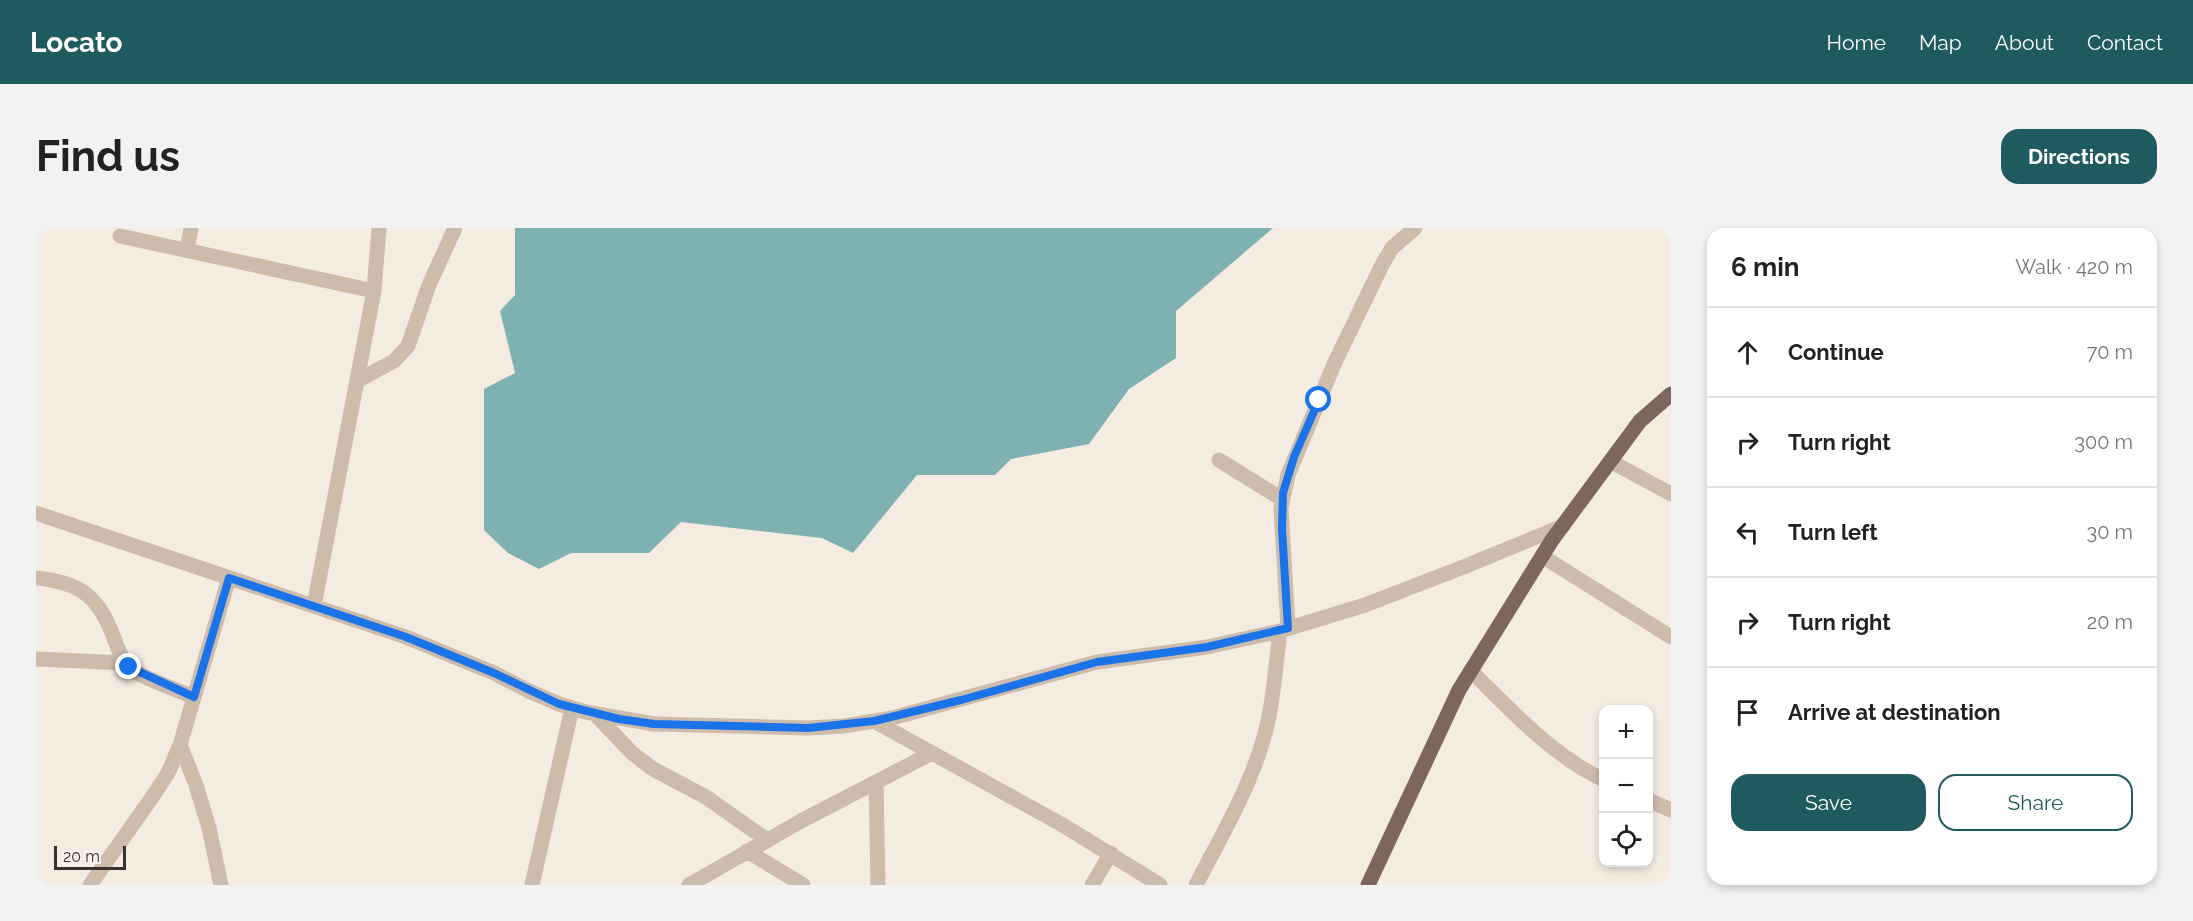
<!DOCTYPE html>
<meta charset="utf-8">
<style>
body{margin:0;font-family:Raleway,sans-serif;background:#f2f2f2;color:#222}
.controls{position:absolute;right:18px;bottom:18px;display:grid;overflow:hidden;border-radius:12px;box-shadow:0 3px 9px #0003}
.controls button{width:54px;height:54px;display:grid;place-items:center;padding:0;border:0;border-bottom:2px solid #e0e0e0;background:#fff;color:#222;font:30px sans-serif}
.scale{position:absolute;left:18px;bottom:15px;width:72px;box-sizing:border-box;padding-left:6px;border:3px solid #3b302b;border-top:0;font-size:16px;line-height:21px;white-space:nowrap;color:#3b302b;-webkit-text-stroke:4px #fbf5ee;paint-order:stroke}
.stop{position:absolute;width:18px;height:18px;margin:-14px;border:4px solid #1a73e8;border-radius:50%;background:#fff}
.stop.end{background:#1a73e8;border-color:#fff;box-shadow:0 2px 6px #0008}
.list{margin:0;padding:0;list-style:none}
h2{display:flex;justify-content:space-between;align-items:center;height:78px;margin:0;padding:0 24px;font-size:26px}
h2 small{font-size:20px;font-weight:400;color:#767676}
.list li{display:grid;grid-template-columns:39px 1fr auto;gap:18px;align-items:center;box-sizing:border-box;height:90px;padding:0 24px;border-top:2px solid #e0e0e0}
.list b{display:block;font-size:22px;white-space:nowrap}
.list em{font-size:20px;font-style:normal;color:#767676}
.actions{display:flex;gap:12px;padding:18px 24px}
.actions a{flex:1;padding:14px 0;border:2px solid #1f5a5e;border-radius:18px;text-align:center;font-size:21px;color:#1f5a5e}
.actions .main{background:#1f5a5e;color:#fff}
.icon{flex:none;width:33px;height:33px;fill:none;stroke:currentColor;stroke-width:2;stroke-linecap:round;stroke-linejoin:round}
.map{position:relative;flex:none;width:1635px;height:657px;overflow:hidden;border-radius:18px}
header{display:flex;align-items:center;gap:36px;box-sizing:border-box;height:84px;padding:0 30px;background:#1f5a5e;color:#fff}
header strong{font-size:28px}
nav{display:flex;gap:33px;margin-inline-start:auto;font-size:21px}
.intro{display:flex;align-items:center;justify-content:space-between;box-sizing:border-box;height:144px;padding:0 36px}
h1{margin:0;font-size:42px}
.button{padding:15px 27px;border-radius:18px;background:#1f5a5e;color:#fff;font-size:21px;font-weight:700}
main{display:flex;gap:36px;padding:0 36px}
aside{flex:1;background:#fff;border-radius:18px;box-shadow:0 3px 9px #0003}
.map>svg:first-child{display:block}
.water{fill:#7fb0b2}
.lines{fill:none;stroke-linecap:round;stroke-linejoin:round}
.minor{stroke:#cdbbac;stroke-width:15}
.major{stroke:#7d675c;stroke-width:15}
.route{stroke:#1a73e8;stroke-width:8}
</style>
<header>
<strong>Locato</strong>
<nav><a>Home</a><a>Map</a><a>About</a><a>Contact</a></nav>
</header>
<div class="intro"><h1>Find us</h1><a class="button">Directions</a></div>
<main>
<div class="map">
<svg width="1635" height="657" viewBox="0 0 1635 657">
<rect width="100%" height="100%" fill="#f4ebe1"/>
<!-- water -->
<path class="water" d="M479,0H1237L1140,83V130L1093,161L1053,216L975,231L959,247H881L817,325L786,310L645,294L613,325H535L503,341L472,325L448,302V161L479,145L464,83L479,67Z"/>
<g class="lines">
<!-- minor -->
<path class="minor" d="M84,8L338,63
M151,22L155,0
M321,153L358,133L372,118L393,57L419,0
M1183,232L1246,271
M1574,233L1635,266
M0,285L370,409L458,445L493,463L523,476L550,484L618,496L772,500L808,498L856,490L1061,434L1171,419L1244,403L1329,377L1430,338L1527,298
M1506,328L1635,409
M0,350C41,354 61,366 76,405C81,416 83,428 92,438C102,449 142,462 158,469
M278,378L338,63L343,0
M1252,400L1245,280L1252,247L1299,134L1346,37L1356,20L1379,0
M0,431L90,435
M1435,443C1476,483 1515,527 1568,552
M559,486L596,525L617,541L670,569L731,612
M838,493L1025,596L1124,657
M144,517L160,557L173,600L185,657
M840,554L842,657
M1612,572L1635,582
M711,623L767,657
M54,657L117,568L132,545L144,517L193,350
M496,657L536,480
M653,657L765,593L896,525
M1056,657L1075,625
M1160,657C1182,614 1208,570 1223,525C1237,486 1239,443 1244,403"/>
<!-- major -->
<path class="major" d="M1332,657L1423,462L1516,312L1604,193L1635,166"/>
</g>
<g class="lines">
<!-- route -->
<path class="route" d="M93,439L158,469L193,350L370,409L458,445L523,476L583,491L618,496L772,500L838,493L925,472L1061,434L1171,419L1252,400L1246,301L1247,265L1258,229L1283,172"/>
</g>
</svg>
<div class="controls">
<button>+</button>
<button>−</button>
<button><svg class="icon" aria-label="locate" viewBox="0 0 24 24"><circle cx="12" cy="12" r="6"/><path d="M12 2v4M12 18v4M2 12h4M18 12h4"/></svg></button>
</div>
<div class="scale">20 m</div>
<div class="stop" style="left:1283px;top:172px"></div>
<div class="stop end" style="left:93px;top:439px"></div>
</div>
<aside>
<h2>6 min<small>Walk · 420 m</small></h2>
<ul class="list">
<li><svg class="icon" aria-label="ahead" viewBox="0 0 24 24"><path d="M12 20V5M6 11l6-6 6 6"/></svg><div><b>Continue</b></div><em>70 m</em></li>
<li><svg class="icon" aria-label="right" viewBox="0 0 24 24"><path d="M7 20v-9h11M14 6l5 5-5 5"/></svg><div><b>Turn right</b></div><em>300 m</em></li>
<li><svg class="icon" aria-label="left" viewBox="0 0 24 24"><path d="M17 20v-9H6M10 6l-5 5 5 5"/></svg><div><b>Turn left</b></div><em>30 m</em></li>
<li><svg class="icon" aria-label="right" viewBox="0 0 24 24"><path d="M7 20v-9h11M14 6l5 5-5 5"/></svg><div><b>Turn right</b></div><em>20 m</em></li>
<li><svg class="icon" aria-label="arrive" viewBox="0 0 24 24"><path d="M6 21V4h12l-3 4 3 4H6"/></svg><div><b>Arrive at destination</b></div></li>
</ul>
<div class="actions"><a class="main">Save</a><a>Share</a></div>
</aside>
</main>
